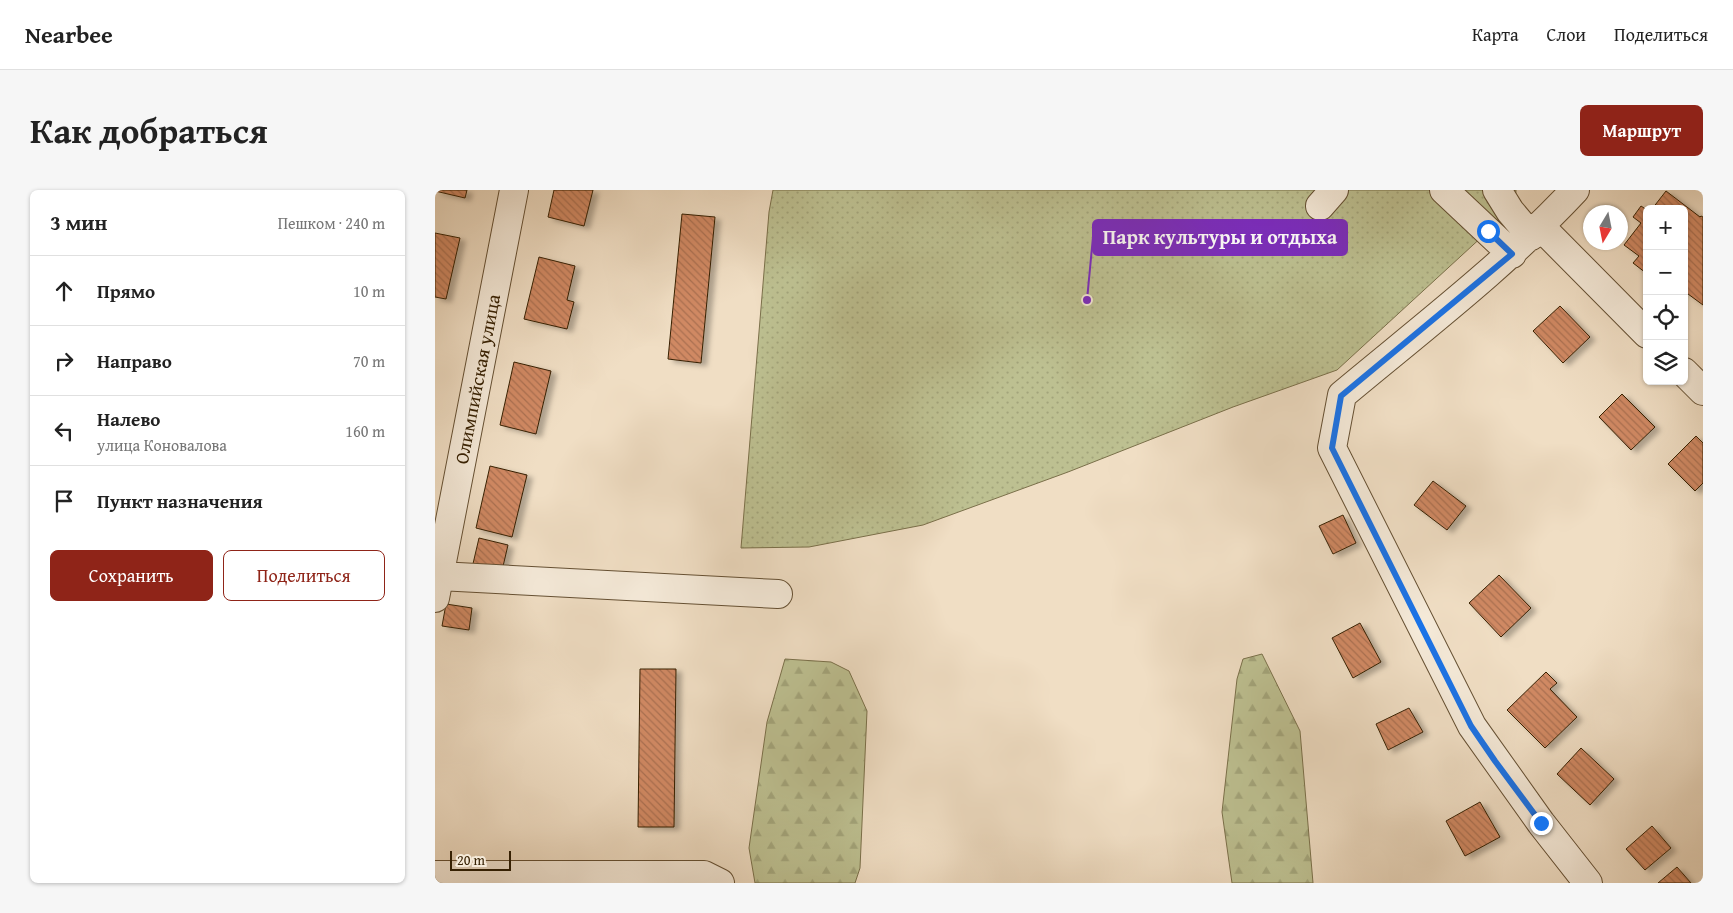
<!DOCTYPE html>
<html lang="ru">
<meta charset="utf-8">
<style>
body{margin:0;font-family:"Gentium Book Plus",serif;background:#f6f6f6;color:#222}
.controls{position:absolute;right:15px;top:15px;display:grid;overflow:hidden;border-radius:8px;box-shadow:0 1px 4px #0004}
.controls button{width:45px;height:45px;display:grid;place-items:center;padding:0;border:0;border-bottom:1px solid #e0e0e0;background:#fff;color:#222;font:25px sans-serif}
.compass{position:absolute;left:1148px;top:15px;width:45px;height:45px;border-radius:50%;background:#fff;box-shadow:0 1px 4px #0004;rotate:190deg}
.scale{position:absolute;left:15px;bottom:12px;width:61px;box-sizing:border-box;padding-left:5px;border:2px solid #372103;border-top:0;font-size:14px;line-height:18px;white-space:nowrap;color:#372103;-webkit-text-stroke:4px #f5ead9;paint-order:stroke}
.stop{position:absolute;width:15px;height:15px;margin:-11px;border:4px solid #1a73e8;border-radius:50%;background:#fff}
.stop.end{background:#1a73e8;border-color:#fff;box-shadow:0 1px 5px #0008}
.list{margin:0;padding:0;list-style:none}
h2{display:flex;justify-content:space-between;align-items:center;height:65px;margin:0;padding:0 20px;font-size:21px}
h2 small{font-size:16px;font-weight:400;color:#767676}
.list li{display:grid;grid-template-columns:32px 1fr auto;gap:15px;align-items:center;box-sizing:border-box;height:70px;padding:0 20px;border-top:1px solid #e0e0e0}
.list b{display:block;font-size:19px;white-space:nowrap}
.list p{margin:0;font-size:16px;white-space:nowrap;color:#767676}
.list em{font-size:16px;font-style:normal;color:#767676}
.actions{display:flex;gap:10px;padding:15px 20px}
.actions a{flex:1;padding:11px 0;border:1px solid #8f2418;border-radius:8px;text-align:center;font-size:18px;color:#8f2418}
.actions .main{background:#8f2418;color:#fff}
.icon{flex:none;width:28px;height:28px;fill:none;stroke:currentColor;stroke-width:2;stroke-linecap:round;stroke-linejoin:round}
.map{position:relative;flex:none;width:1268px;height:693px;overflow:hidden;border-radius:8px}
header{display:flex;align-items:center;gap:30px;box-sizing:border-box;height:70px;padding:0 25px;background:#fff;border-bottom:1px solid #e0e0e0}
header strong{font-size:24px}
nav{display:flex;gap:28px;margin-inline-start:auto;font-size:18px}
.intro{display:flex;align-items:center;justify-content:space-between;box-sizing:border-box;height:120px;padding:0 30px}
h1{margin:0;font-size:35px}
.button{padding:12px 22px;border-radius:8px;background:#8f2418;color:#fff;font-size:18px;font-weight:700}
main{display:flex;gap:30px;padding:0 30px}
aside{flex:1;background:#fff;border-radius:8px;box-shadow:0 1px 4px #0004}
.map>svg:first-child{display:block}
.forest{fill:url(#forest-firs);stroke:#7a704a}
.park{fill:url(#park-dots);stroke:#7a704a}
.building{fill:url(#building-back-hatch);stroke:#372103;filter:url(#shadow)}
.lines{fill:none;stroke-linecap:round;stroke-linejoin:round}
.minor-casing{stroke:#655033;stroke-width:30}
.minor{stroke:#f5ead9;stroke-width:28}
.route{stroke:#1a73e8;stroke-width:6}
.labels{text-anchor:middle;stroke-width:5;stroke-linejoin:round;paint-order:stroke}
.street-label{font-size:19px;fill:#372103;stroke:#f5ead9}
.leader{fill:none;stroke:#7b2cbf;stroke-width:2}
.callout-dot{fill:#7b2cbf;stroke:#f5ead9;stroke-width:2}
.callout{fill:#7b2cbf;stroke:#7b2cbf;stroke-width:2}
.callout-label{font-size:20px;text-anchor:middle;font-weight:bold;fill:#fff}
</style>
<header>
<strong>Nearbee</strong>
<nav><a>Карта</a><a>Слои</a><a>Поделиться</a></nav>
</header>
<div class="intro"><h1>Как добраться</h1><a class="button">Маршрут</a></div>
<main>
<aside>
<h2>3 мин<small>Пешком · 240 m</small></h2>
<ul class="list">
<li><svg class="icon" aria-label="ahead" viewBox="0 0 24 24"><path d="M12 20V5M6 11l6-6 6 6"/></svg><div><b>Прямо</b></div><em>10 m</em></li>
<li><svg class="icon" aria-label="right" viewBox="0 0 24 24"><path d="M7 20v-9h11M14 6l5 5-5 5"/></svg><div><b>Направо</b></div><em>70 m</em></li>
<li><svg class="icon" aria-label="left" viewBox="0 0 24 24"><path d="M17 20v-9H6M10 6l-5 5 5 5"/></svg><div><b>Налево</b><p>улица Коновалова</p></div><em>160 m</em></li>
<li><svg class="icon" aria-label="arrive" viewBox="0 0 24 24"><path d="M6 21V4h12l-3 4 3 4H6"/></svg><div><b>Пункт назначения</b></div></li>
</ul>
<div class="actions"><a class="main">Сохранить</a><a>Поделиться</a></div>
</aside>
<div class="map">
<svg width="1268" height="693" viewBox="0 0 1268 693">
<defs>
<pattern id="forest-firs" width="22" height="20" patternUnits="userSpaceOnUse" patternTransform="scale(1.25)"><rect width="22" height="20" fill="#bdc091"/><path d="M5 1l3.5 6h-7zM16 11l3.5 6h-7z" fill="#a3a57b"/></pattern>
<pattern id="park-dots" width="8" height="8" patternUnits="userSpaceOnUse" patternTransform="scale(1.25)"><rect width="8" height="8" fill="#bdc091"/><path d="M2 2h.1M6 6h.1" fill="none" stroke="#a3a57b" stroke-width="1.8" stroke-linecap="round"/></pattern>
<pattern id="building-back-hatch" width="6" height="6" patternUnits="userSpaceOnUse" patternTransform="scale(1.25)"><rect width="6" height="6" fill="#d08964"/><path d="M-1 5l2 2M0 0l6 6M5-1l2 2" fill="none" stroke="#aa7050"/></pattern>
<filter id="shadow"><feDropShadow dx="5.5" dy="3" stdDeviation="2.5" flood-color="#0004"/></filter>
</defs>
<rect width="100%" height="100%" fill="#f0dec4"/>
<filter id="stains"><feTurbulence type="fractalNoise" baseFrequency=".004" numOctaves="4"/><feColorMatrix values="0 0 0 0 .2 0 0 0 0 .09 0 0 0 0 .02 0 0 0 .5 -.17"/></filter>
<radialGradient id="worn" r=".72"><stop offset=".6" stop-color="#630" stop-opacity="0"/><stop offset="1" stop-color="#630" stop-opacity=".3"/></radialGradient>
<!-- forest -->
<path class="forest" d="M827,464L865,541L878,693H797L787,622L802,489L808,469Z
M350,469L396,472L414,481L432,521L425,678L420,693H320L314,658L332,532Z"/>
<!-- park -->
<path class="park" d="M338,0H1081L1080,15L1075,21L902,180L798,217L633,282L488,335L374,357L306,358L334,22Z"/>
<!-- building -->
<path class="building" d="M0,0H32L30,8L0,1Z
M119,0H158L149,36L113,27Z
M1231,1L1265,27L1266,26L1268,27V115L1249,101V19H1217Z
M1206,16L1212,20L1211,83L1198,73L1204,66L1189,55L1206,33L1198,27Z
M247,24L280,27L266,173L233,169Z
M0,43L25,48L11,109L0,107Z
M104,67L140,76L132,110L139,112L132,139L89,129Z
M1125,116L1155,147L1128,173L1098,141Z
M79,172L116,181L101,244L65,235Z
M1187,204L1220,237L1196,260L1164,227Z
M1261,246L1268,253V293L1260,301L1233,274Z
M55,276L92,285L77,347L41,338Z
M998,291L1031,316L1012,340L979,315Z
M908,325L921,353L898,364L884,336Z
M44,348L73,355L66,385L37,378Z
M1064,385L1096,418L1066,447L1034,413Z
M11,414L37,418L34,440L7,436Z
M925,433L946,472L918,488L897,448Z
M205,479H241L239,637H203Z
M1111,482L1122,493L1115,499L1142,527L1110,558L1072,520Z
M974,518L988,542L953,560L941,534Z
M1146,558L1179,589L1155,615L1122,584Z
M1045,612L1065,647L1030,666L1011,631Z
M1217,636L1236,658L1210,680L1191,659Z
M1242,677L1256,693H1223Z"/>
<g class="lines">
<!-- minor casing -->
<g class="minor-casing">
<path id="minor" d="M1009,0L1077,64
M1062,0L1075,21L1096,46
M1140,0C1069,76 986,139 907,205L897,258L1037,536L1106,633L1153,693
M885,16L899,0
M1106,37L1212,144
M1249,182L1268,201
M4,386L343,404
M0,408L79,0
M0,685H269L285,693"/>
</g>
<!-- minor -->
<use href="#minor" class="minor"/>
</g>
<g class="lines">
<!-- route -->
<path class="route" d="M1053,41L1077,64L906,206L897,258L1036,536L1060,571L1106,633"/>
</g>
<g class="labels">
<!-- street labels -->
<g class="street-label">
<text transform="translate(42 189) rotate(-79)" y="7">Олимпийская улица</text>
</g>
</g>
<!-- callouts -->
<path class="leader" d="M652 110L658 47"/>
<circle class="callout-dot" cx="652" cy="110" r="5"/>
<rect class="callout" x="658" y="30" width="254" height="35" rx="5"/>
<g class="callout-label">
<text x="785" y="54">Парк культуры и отдыха</text>
</g>
<rect width="100%" height="100%" filter="url(#stains)"/>
<rect width="100%" height="100%" fill="url(#worn)"/>
</svg>
<div class="controls">
<button>+</button>
<button>−</button>
<button><svg class="icon" aria-label="locate" viewBox="0 0 24 24"><circle cx="12" cy="12" r="6"/><path d="M12 2v4M12 18v4M2 12h4M18 12h4"/></svg></button>
<button><svg class="icon" aria-label="layers" viewBox="0 0 24 24"><path d="M12 4l9 5-9 5-9-5zM3 14l9 5 9-5"/></svg></button>
</div>
<svg class="compass" viewBox="-18 -18 36 36"><path d="M0-13l5 13h-10z" fill="#e53935"/><path d="M0 13l5-13h-10z" fill="#767676"/></svg>
<div class="scale">20 m</div>
<div class="stop" style="left:1053px;top:41px"></div>
<div class="stop end" style="left:1106px;top:633px"></div>
</div>
</main>
